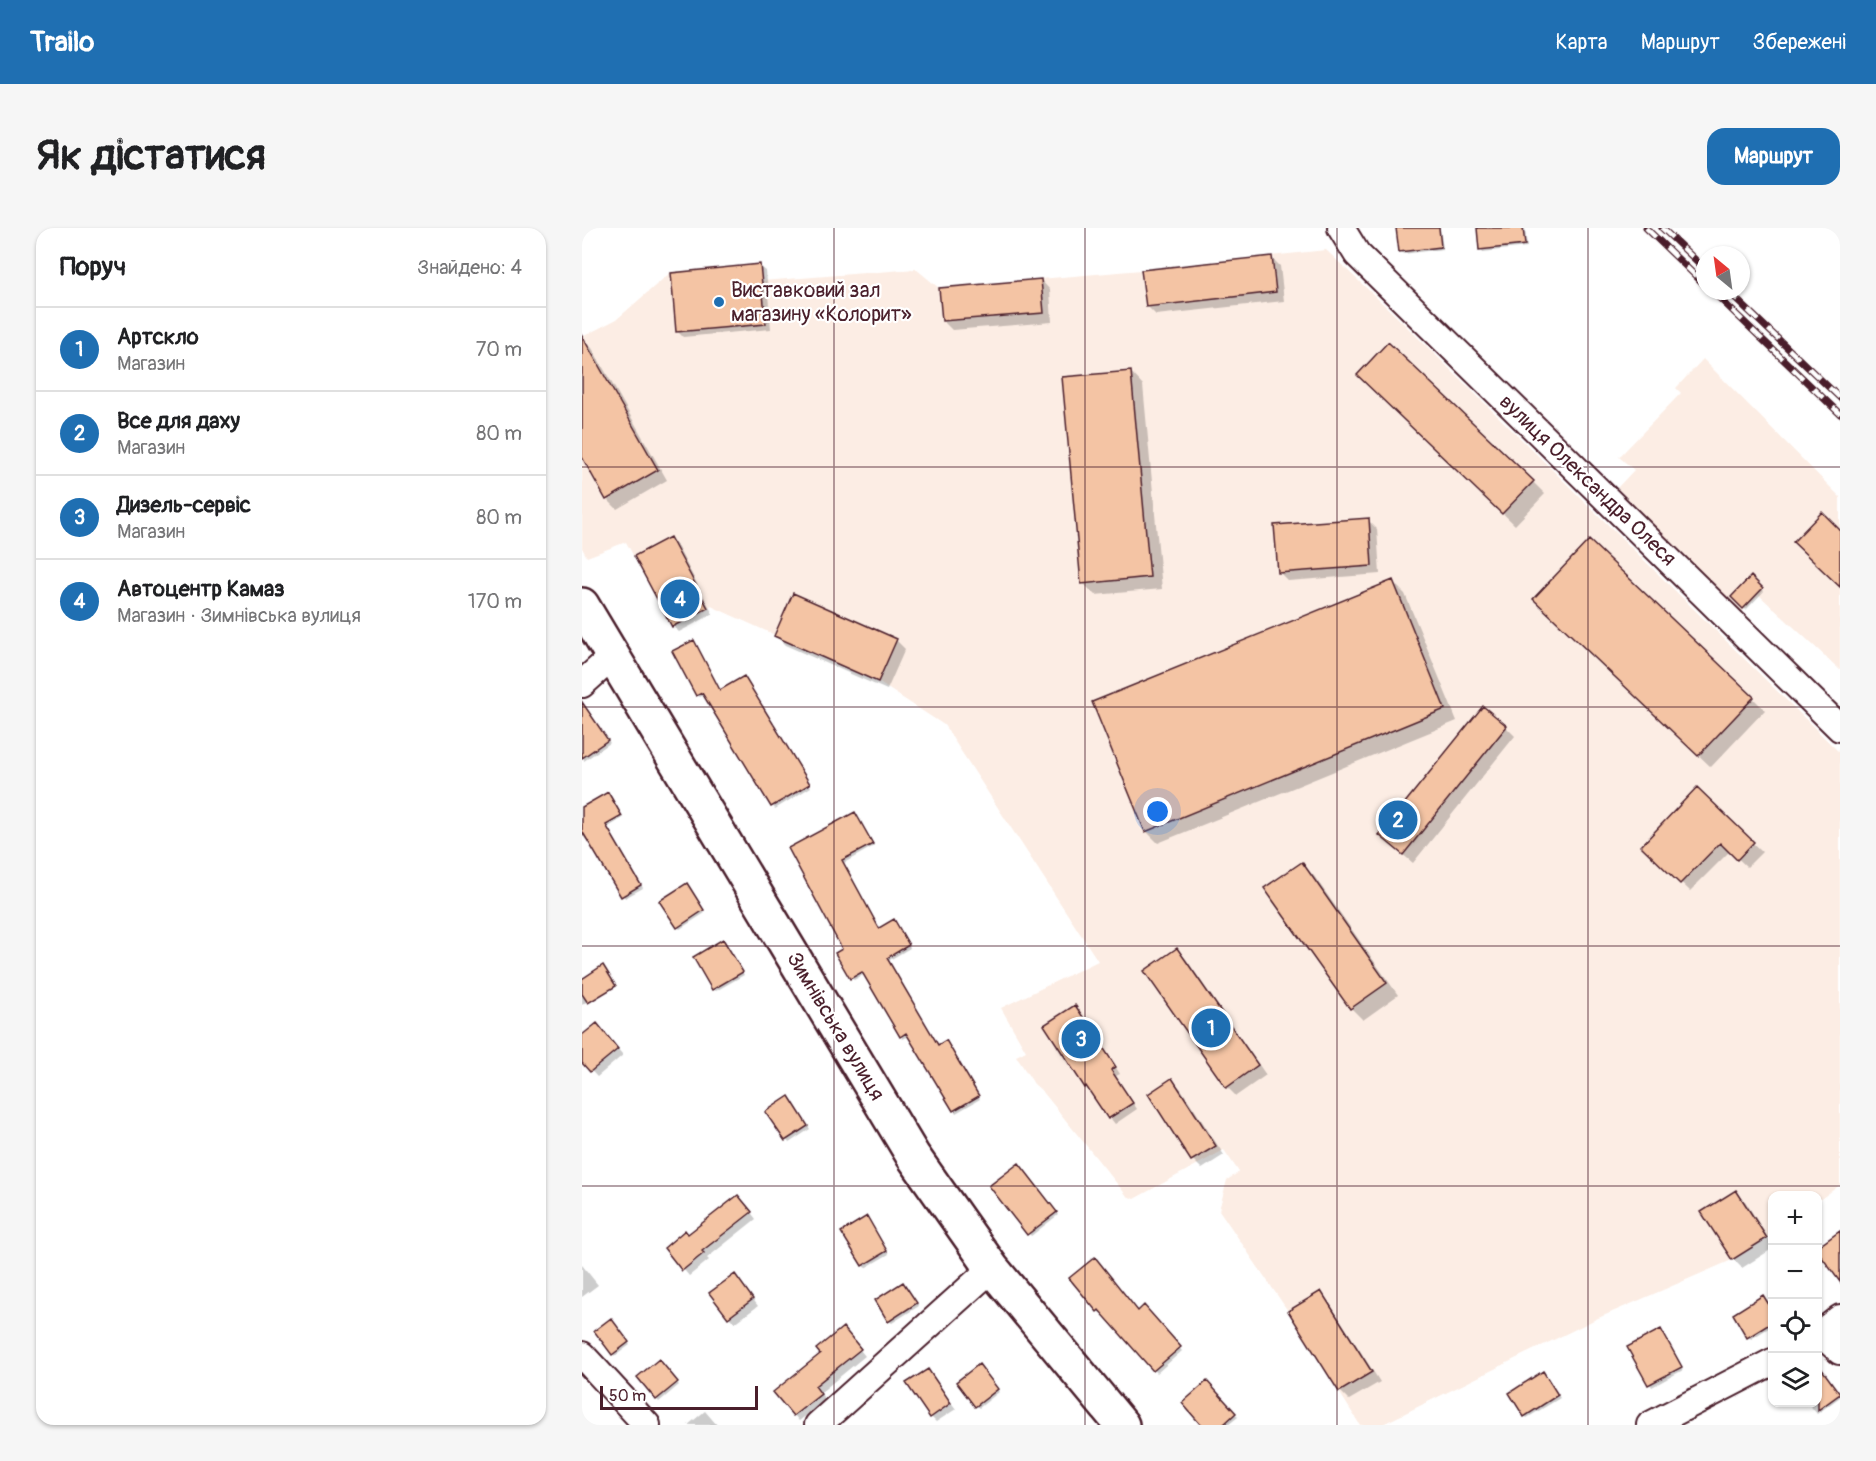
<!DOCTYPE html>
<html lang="uk">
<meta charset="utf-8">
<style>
body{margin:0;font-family:Pangolin,sans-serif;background:#f6f6f6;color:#202124}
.controls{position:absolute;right:18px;bottom:18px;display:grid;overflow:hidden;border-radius:12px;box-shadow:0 2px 4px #0004}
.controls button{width:54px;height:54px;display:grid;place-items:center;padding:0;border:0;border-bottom:2px solid #e0e0e0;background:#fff;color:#202124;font:30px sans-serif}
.compass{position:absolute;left:1114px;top:18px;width:54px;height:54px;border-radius:50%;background:#fff;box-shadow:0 2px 4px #0004;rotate:331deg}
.scale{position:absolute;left:18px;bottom:15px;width:158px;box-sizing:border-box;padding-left:6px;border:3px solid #4a1f2b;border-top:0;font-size:16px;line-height:21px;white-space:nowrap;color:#4a1f2b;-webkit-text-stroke:4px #fff;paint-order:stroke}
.you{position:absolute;left:576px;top:584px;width:21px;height:21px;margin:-15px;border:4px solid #fff;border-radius:50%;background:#1a73e8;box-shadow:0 0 0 9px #1a73e833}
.badge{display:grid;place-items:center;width:39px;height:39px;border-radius:50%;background:#1f6fb2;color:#fff;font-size:20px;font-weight:700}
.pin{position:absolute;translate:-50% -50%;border:3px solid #fff;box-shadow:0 2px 6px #0006}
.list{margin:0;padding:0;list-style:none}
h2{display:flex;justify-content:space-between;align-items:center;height:78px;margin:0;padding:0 24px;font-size:26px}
h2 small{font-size:20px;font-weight:400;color:#757577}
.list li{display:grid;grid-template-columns:39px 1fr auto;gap:18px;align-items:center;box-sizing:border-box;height:84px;padding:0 24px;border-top:2px solid #e0e0e0}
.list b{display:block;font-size:22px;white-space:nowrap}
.list p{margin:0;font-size:20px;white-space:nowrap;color:#757577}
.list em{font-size:20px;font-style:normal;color:#757577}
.icon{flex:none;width:33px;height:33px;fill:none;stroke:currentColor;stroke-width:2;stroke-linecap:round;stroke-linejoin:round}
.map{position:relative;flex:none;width:1258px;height:1197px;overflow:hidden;border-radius:18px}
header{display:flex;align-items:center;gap:36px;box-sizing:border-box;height:84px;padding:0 30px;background:#1f6fb2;color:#fff}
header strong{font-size:28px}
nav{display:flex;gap:33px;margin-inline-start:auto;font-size:21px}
.intro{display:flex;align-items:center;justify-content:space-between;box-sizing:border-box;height:144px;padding:0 36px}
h1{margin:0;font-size:42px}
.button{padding:15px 27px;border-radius:18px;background:#1f6fb2;color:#fff;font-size:21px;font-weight:700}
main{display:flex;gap:36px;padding:0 36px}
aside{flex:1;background:#fff;border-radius:18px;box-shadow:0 2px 4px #0004}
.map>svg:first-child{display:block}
.built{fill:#fcede4}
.shadow{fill:#0003}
.building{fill:#f4c4a4;stroke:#4a1f2b;stroke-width:1.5}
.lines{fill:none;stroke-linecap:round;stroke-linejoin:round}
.street-casing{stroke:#4a1f2b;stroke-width:30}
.secondary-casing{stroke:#4a1f2b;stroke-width:38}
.street{stroke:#fff;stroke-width:26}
.secondary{stroke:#fff;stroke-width:33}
.rail-casing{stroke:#4a1f2b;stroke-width:7}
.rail{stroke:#fff;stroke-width:4.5;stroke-dasharray:14;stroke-linecap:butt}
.grid{fill:none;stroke:#4a1f2b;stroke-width:1.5;stroke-opacity:0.55}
.poi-dot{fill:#1f6fb2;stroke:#fff;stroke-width:2}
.labels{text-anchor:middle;stroke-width:4.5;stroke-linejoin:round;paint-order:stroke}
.poi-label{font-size:21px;fill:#4a1f2b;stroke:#fff;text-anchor:start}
.street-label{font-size:21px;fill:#4a1f2b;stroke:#fff}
</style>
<header>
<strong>Trailo</strong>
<nav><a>Карта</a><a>Маршрут</a><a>Збережені</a></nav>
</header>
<div class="intro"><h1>Як дістатися</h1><a class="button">Маршрут</a></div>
<main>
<aside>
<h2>Поруч<small>Знайдено: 4</small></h2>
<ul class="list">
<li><span class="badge">1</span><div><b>Артскло</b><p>Магазин</p></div><em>70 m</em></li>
<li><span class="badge">2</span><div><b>Все для даху</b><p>Магазин</p></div><em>80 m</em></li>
<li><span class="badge">3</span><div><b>Дизель-сервіс</b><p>Магазин</p></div><em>80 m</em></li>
<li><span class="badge">4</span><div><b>Автоцентр Камаз</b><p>Магазин · Зимнівська вулиця</p></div><em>170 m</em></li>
</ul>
</aside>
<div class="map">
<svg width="1258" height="1197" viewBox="0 0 1258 1197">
<rect width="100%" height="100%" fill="#fff"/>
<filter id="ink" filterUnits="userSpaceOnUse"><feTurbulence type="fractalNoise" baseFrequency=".0167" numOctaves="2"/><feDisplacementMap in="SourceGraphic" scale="12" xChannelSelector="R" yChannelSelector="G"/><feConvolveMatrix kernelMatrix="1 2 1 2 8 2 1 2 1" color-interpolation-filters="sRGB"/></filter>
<g filter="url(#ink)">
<!-- built -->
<path class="built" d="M744,22L814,88L1258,525V957L1236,973V968H1190V1006L1150,1032L1014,1091L799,1197H778L706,1083L637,982L645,952L657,944L642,922L552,971L545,968L461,864L452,856L434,828L444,823L419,780L516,733L362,497L296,454L129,378L90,399L44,314L5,329L0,320V109L35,91L89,44L178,36L180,53L334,41L357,60L559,42Z
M1121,131L1258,269V442L1177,367L1159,385L1035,260L1052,242L1037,229L1099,165L1094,160Z"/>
<!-- shadow -->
<path class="shadow" d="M816,0H858L861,21L821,26L819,23Z
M896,0H943L945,19L901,24L899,21Z
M689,29L698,38L702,73L574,87L565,78Z
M178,38L184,43L189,101L101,109L95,103Z
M459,52L468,62L470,94L370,102L361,93Z
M0,111L10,120L85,252L35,281L25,271L0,227Z
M549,144L561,157L580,361L513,367L501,355Z
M789,159L951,254L963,266L933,297Z
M786,292L795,301L798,346L706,353L697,344Z
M88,310L94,316L131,386L97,404L91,398Z
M1169,350L1182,363L1164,382L1151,369Z
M811,354L823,366L875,493L576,615L564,603Z
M965,383L1171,470L1183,482L1129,539Z
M194,408L314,412L323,421L305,462L203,417Z
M92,423L139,464L164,452L229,559L193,581L123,467L118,469L115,467Z
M8,487L28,515L2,533L0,489Z
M924,499L933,508L831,635L808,616Z
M1115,561L1180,624L1165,639L1148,623L1108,663L1061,618Z
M26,566L41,590L25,600L61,660L43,670L7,611L4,612L0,606V581Z
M273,586L292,618L262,635L298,701L315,696L328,720L306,733L356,818L366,816L398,871L374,885L327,808L321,811L319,808L283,746L272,752L269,750L262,721L208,620Z
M719,636L732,648L816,767L781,792L769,780Z
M105,657L123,685L98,701L96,699Z
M143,715L162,747L134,763L131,761Z
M595,722L604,731L684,847L654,868L645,859Z
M0,754L12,768L0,777Z
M493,779L499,785L538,846L534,848L555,881L533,896L504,859L464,798Z
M20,803L41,827L15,849L0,833V809Z
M590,852L599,861L642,927L620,941L611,932L568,866Z
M209,873L228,901L207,915L185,885Z
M439,939L476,987L449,1008L409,958Z
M1154,964L1163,973L1190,1016V1021L1160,1040L1151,1031Z
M161,974L174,991L125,1030L127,1032L107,1048L84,1020Z
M287,992L307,1026L283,1040L281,1037Z
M0,1037L16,1057L0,1069Z
M489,1050L556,1085L562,1080L600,1123L575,1145L521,1083L518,1085L516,1083Z
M158,1054L176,1078L153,1095L147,1089Z
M323,1058L337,1078L310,1095L307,1093Z
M738,1065L747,1074L798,1154L767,1172L758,1163L708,1084Z
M1190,1084V1098L1169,1111L1167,1109Z
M31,1094L48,1117L33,1128L31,1126Z
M1081,1105L1101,1142L1070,1159L1047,1120Z
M266,1107L283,1128L238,1165L244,1172L217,1193L193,1164Z
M77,1133L97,1157L77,1174L57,1150Z
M399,1140L417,1164L397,1180L394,1178Z
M1238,1141L1258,1169L1235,1186L1225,1174H1236V1142Z
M345,1143L374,1181L354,1194L349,1189Z
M963,1148L978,1170L945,1190L943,1188Z
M625,1155L656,1189L646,1197H621Z
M123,1183L135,1197H106Z"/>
<!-- building -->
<path class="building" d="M814,0H857L859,19L817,24Z
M895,0H941L943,17L897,22Z
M690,28L694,64L564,79L559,42Z
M178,36L184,96L94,104L89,45Z
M459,51L462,85L360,93L357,60Z
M0,108L76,242L24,272L0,229Z
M806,114L952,253L920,286L775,147Z
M549,143L568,349L499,356L480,149Z
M1240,284L1258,302V359L1211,314Z
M787,290L790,338L696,345L692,297Z
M88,309L126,380L90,399L52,328Z
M1007,312L1172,469L1116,528L951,371Z
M1169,348L1181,360L1161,381L1149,369Z
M811,352L863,481L563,604L510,474Z
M211,365L315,411L296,454L192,408Z
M112,412L138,462L162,448L228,556L189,579L120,465L114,468L90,423Z
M0,474L26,512L0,530Z
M901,478L925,498L821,627L797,607Z
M1115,559L1172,614L1155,632L1138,615L1098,656L1059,618Z
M26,564L40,588L24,597L59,657L39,669L0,603V579Z
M273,584L291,616L260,632L297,700L312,691L327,717L305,730L356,817L364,812L397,868L371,883L324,805L318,809L280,744L268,751L253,725L260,721L206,620Z
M720,634L805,755L768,781L682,660Z
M105,655L122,682L95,700L77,673Z
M141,711L161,744L130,762L111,729Z
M595,720L676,837L644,860L562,743Z
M21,737L34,758L6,775L0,766V751Z
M493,777L534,839L529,842L551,875L526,891L504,858L503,860L462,797Z
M15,795L36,821L8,844L0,835V807Z
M590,850L634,918L609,933L566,866Z
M207,868L226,898L203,913L183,884Z
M437,935L475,984L445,1007L407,958Z
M1154,962L1185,1010L1150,1032L1119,984Z
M156,967L170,984L120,1023L122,1025L100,1043L82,1020L103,1002L106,1006Z
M285,988L305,1023L280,1038L259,1004Z
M1258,1003V1054L1236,1024V1019Z
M513,1029L556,1083L562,1077L599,1119L571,1143L517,1082L515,1084L487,1050Z
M153,1046L171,1071L146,1090L127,1065Z
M321,1054L335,1075L306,1094L293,1072Z
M739,1063L790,1144L757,1164L706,1083Z
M1181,1067L1191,1083V1094L1165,1110L1151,1086Z
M29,1090L47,1114L30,1127L12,1103Z
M261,1099L279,1121L233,1158L239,1166L211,1188L191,1164L238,1126L234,1121Z
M1079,1101L1100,1139L1066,1157L1045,1119Z
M77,1131L96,1154L74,1172L55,1149Z
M397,1136L416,1161L393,1179L374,1154Z
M1236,1136L1258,1166L1236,1182Z
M346,1141L369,1175L348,1190L324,1155Z
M961,1143L976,1167L942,1189L927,1165Z
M625,1153L654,1185L641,1197H619L600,1175Z"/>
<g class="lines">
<!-- street casing -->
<g class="street-casing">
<path id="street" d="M759,0L775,26L1258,500
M0,456L31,428
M1238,1105L1258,1123
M1236,1107L1258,1090
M0,1127L65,1197
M236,1197L410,1040
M1068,1197L1190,1134"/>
</g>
<!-- secondary casing -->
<g class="secondary-casing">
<path id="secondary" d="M0,377L331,928L410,1040L540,1197"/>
</g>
<!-- street -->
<use href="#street" class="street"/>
<!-- secondary -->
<use href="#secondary" class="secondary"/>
<!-- rail casing -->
<g class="rail-casing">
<path id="rail" d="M1064,0L1123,57
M1080,0L1123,41
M1130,63L1258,186
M1146,63L1258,170"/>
</g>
<!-- rail -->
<use href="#rail" class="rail"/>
</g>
</g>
<!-- grid -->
<path class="grid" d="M252,0V1197M503,0V1197M755,0V1197M1006,0V1197M0,239H1258M0,479H1258M0,718H1258M0,958H1258"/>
<!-- markers -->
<circle class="poi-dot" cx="137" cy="74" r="6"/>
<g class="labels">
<!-- poi labels -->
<g class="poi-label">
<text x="149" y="69">Виставковий зал<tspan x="149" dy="24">магазину «Колорит»</tspan></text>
</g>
<!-- street labels -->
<g class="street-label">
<text transform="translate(1006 252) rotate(44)" y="7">вулиця Олександра Олеся</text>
<text transform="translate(254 798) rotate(59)" y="7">Зимнівська вулиця</text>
</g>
</g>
</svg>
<div class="controls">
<button>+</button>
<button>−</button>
<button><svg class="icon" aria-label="locate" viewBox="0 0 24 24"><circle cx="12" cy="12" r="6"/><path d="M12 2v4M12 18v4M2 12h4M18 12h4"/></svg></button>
<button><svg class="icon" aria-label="layers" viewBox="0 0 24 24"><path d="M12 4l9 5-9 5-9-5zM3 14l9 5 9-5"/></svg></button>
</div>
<svg class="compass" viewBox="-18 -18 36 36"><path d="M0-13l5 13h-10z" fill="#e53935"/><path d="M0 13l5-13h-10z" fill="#757577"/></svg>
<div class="scale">50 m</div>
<div class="you"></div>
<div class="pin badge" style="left:629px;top:800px">1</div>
<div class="pin badge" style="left:816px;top:592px">2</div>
<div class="pin badge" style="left:499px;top:811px">3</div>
<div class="pin badge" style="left:98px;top:371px">4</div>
</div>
</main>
